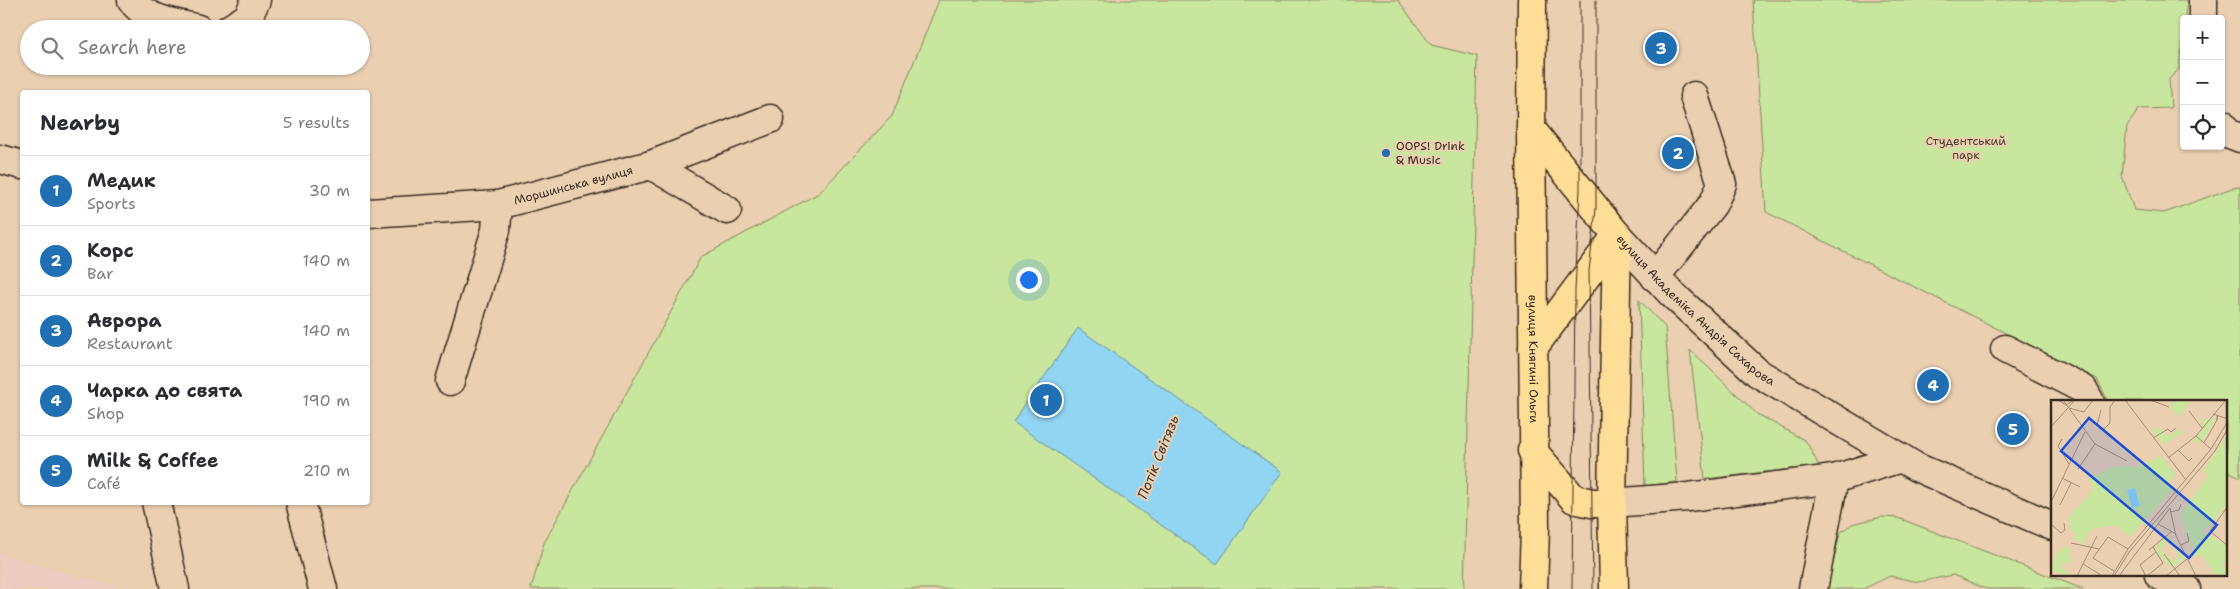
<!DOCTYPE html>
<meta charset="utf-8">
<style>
body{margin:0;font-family:"Shantell Sans",sans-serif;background:#f2f2f3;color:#2b2b33}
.controls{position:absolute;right:15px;top:15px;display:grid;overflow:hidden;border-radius:5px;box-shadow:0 1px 4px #0004}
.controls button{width:45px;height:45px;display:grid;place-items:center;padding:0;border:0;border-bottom:1px solid #e1e1e2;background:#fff;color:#2b2b33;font:25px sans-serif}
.you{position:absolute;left:1028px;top:279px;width:18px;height:18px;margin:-12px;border:4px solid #fff;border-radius:50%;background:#1a73e8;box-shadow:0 0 0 8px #1a73e833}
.badge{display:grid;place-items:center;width:32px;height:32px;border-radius:50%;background:#1f6fb2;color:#fff;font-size:16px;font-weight:700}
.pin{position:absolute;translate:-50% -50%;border:2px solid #fff;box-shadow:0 1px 5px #0006}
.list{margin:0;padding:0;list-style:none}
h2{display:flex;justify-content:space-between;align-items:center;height:65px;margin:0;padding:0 20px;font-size:21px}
h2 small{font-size:16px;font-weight:400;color:#7c7c81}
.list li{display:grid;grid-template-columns:32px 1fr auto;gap:15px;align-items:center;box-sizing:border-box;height:70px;padding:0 20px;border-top:1px solid #e1e1e2}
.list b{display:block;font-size:19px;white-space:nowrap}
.list p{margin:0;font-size:16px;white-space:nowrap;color:#7c7c81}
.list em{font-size:16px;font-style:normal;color:#7c7c81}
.icon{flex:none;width:28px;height:28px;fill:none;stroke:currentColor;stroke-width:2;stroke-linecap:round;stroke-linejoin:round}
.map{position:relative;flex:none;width:2240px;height:589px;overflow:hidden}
.search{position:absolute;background:#fff;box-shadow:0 1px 4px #0004;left:20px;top:20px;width:350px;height:55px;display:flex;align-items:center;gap:12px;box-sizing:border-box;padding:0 18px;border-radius:28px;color:#7c7c81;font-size:19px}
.panel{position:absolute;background:#fff;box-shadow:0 1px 4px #0004;left:20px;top:90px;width:350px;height:415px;border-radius:5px}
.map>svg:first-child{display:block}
.built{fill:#edccc2}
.green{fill:#c8e69d;stroke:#82885e}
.water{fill:#91d5f3;stroke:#6f919e}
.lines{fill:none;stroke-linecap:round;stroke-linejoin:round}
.minor-casing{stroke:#3b2a1e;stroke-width:31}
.major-casing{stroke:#3b2a1e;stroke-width:31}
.minor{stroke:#eacfb1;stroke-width:28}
.major{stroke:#fedd96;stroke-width:28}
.tram{stroke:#3b2a1e;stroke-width:1}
.poi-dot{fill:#1f6fb2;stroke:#eacfb1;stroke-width:2}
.labels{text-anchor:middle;stroke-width:4;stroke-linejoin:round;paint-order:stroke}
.park-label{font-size:12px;fill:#493d2b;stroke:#eacfb1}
.poi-label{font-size:12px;fill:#3b2a1e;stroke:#eacfb1;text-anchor:start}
.street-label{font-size:12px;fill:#3b2a1e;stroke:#eacfb1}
.water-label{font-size:14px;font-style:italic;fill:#443b33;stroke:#eacfb1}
.inset-road{fill:none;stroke:#a48d76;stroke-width:1}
.view{fill:#1d4ed8;fill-opacity:0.15;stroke:#1d4ed8;stroke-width:2.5}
.inset-edge{fill:none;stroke:#3b2a1e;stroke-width:2.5}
</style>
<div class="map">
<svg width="2240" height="589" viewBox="0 0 2240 589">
<rect width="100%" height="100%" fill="#eacfb1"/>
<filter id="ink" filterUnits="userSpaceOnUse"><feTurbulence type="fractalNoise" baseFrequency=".02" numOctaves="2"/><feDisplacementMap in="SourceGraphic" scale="10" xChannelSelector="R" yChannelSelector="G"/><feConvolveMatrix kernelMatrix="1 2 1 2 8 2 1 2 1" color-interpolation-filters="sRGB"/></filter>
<g filter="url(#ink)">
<!-- built -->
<path class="built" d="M0,554L122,589H0Z"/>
<!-- green -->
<path class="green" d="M939,0H1398L1431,45L1477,56L1464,589H531L544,543L701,257L819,193L892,116Z
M1753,0H2187L2179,69L2169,79L2171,108L2139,109L2127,126L2122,176L2134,210L2164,213L2232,188L2240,187V477L2226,470V402L2108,401L2097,379L1766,212Z
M1639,300L1665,327L1677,482L1645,486Z
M1690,350L1757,414L1806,441L1819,466L1705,479Z
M1882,517L1898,518L2083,589H1986L1953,575L1919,582L1890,576L1863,589H1827L1840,533L1852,524Z"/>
<!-- water -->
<path class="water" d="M1078,328L1282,472L1217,564L1013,422Z"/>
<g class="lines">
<!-- minor casing -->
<g class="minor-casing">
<g id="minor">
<path d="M132,0C144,20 176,23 198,29"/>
<path d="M2203,0V19"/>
<path d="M229,29L248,17L256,0"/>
<path d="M2221,123L2227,133L2240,138"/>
<path d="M0,159L22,165"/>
<path d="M651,165L727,210"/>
<path id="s1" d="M368,213L498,205L651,165L770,119"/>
<path id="s2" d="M1617,235L1671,293L1758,373L1916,467L2052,526"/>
<path d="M1655,277L1713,204L1722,184L1694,96"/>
<path d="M2005,349L2083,389L2090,402"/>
<path d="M450,381L496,230L498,205"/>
<path d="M156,502L175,589"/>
<path d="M300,502L323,589"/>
<path d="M1612,503L1688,497L1834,479L1901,458"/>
<path d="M2159,575L2186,589"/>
<path d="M1813,589L1834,479"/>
</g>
</g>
<!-- major casing -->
<g class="major-casing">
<g id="major">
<path id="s3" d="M1532,0L1531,129L1535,528L1533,589"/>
<path d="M1531,129L1617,235"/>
<path d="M1533,348L1617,235"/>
<path d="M1532,450L1574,499L1592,503H1612"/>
<path d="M1614,589L1612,503L1617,235"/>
</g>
</g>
<!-- minor -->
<use href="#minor" class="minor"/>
<!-- major -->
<use href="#major" class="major"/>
<!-- tram -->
<path class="tram" d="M1572,589L1575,291L1580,190V0
M1593,589L1589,271L1596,209V0"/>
</g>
</g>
<!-- markers -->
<circle class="poi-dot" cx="1386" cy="153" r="5"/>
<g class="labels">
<!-- park labels -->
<g class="park-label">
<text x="1966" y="145">Студентський<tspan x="1966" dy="14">парк</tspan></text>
</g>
<!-- poi labels -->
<g class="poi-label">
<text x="1396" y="150">OOPS! Drink<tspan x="1396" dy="14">&amp; Music</tspan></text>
</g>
<!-- street labels -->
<g class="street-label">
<text dy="4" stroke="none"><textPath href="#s1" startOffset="208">Моршинська вулиця</textPath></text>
<text dy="4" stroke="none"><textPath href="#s2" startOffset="109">вулиця Академіка Андрія Сахарова</textPath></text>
<text dy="4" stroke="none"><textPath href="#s3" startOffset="359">вулиця Княгині Ольги</textPath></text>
</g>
<!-- water labels -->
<g class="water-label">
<text transform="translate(1158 457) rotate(-68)" y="5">Потік Світязь</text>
</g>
</g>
<!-- overview -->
<g transform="translate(2051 400)">
<rect width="176" height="176" fill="#eacfb1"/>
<path d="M122,0H140L129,16L120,9ZM163,15L164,19L154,38L144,44L143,39L154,28L149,17L157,21ZM105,27L118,36L127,30L133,32L112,44L102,31ZM176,35V104L163,122L150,131L176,145V153L171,150L176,154L173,165L176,176H165L151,155L145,157L129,114L157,76L152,71ZM110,56L125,74L118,82L120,91L79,137L63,125L39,130L32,145L23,139L25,132L21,133L17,118L42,90L38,78L66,66L84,67ZM119,136L133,159L123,166L117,165L105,151L108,143ZM114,141H118L125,149L127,158L123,162L108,149L115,146ZM17,145L21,164L12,161L9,167L18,173L16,176L2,170L0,173L5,154Z" fill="#c8e69d" fill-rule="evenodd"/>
<path d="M84,88L89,106L81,108L76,90Z" fill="#91d5f3"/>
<path class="inset-road" d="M7,0L15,5L23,0M12,0L44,44L76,61M74,0L135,80M99,0L118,7M18,8L33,12L42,0M50,10L46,25L52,30L59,23V7L64,0M138,11L151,28M162,14L177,19M0,27L24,0M145,36L160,49M102,38L117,29L120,32L125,28M11,39L7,46L18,64M153,42L156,38L166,20V18L167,17L166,16V20M127,50L138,61L141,58M117,58L145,36L175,0M27,69L44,44M11,78L29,87M0,102L34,32M9,105L20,83M177,106L159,131L177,146M119,108L125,136L145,176M119,112L128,110L130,104M0,124L10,133L14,130L13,123M107,124L125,134M20,143L48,149M130,145L138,141L136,133M98,150L120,132M113,154L129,176M32,164L50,175M63,171L42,158L57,137L77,149M26,176L46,136M61,176L77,149L160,49L177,21M63,176L79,151L164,51L177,28M68,176L119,108M95,176L89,165L105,152M96,176L112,163L102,147M115,176L136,159"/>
<path class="view" d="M38,18L166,125L138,158L10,51Z"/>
<rect width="176" height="176" class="inset-edge"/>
</g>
</svg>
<div class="controls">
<button>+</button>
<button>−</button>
<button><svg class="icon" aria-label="locate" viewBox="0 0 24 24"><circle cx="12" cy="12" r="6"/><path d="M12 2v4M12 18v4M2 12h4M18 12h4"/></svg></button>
</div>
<div class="you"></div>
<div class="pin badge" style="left:1046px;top:400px">1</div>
<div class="pin badge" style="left:1678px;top:153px">2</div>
<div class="pin badge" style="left:1661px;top:48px">3</div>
<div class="pin badge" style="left:1933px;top:385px">4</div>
<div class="pin badge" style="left:2013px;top:429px">5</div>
<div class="search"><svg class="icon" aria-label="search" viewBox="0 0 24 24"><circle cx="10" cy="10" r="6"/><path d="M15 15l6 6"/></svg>Search here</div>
<section class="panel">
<h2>Nearby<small>5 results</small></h2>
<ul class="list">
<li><span class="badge">1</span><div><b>Медик</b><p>Sports</p></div><em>30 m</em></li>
<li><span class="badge">2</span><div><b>Корс</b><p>Bar</p></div><em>140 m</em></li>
<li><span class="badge">3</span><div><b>Аврора</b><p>Restaurant</p></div><em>140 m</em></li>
<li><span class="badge">4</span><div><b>Чарка до свята</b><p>Shop</p></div><em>190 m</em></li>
<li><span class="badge">5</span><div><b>Milk &amp; Coffee</b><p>Café</p></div><em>210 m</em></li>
</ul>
</section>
</div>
